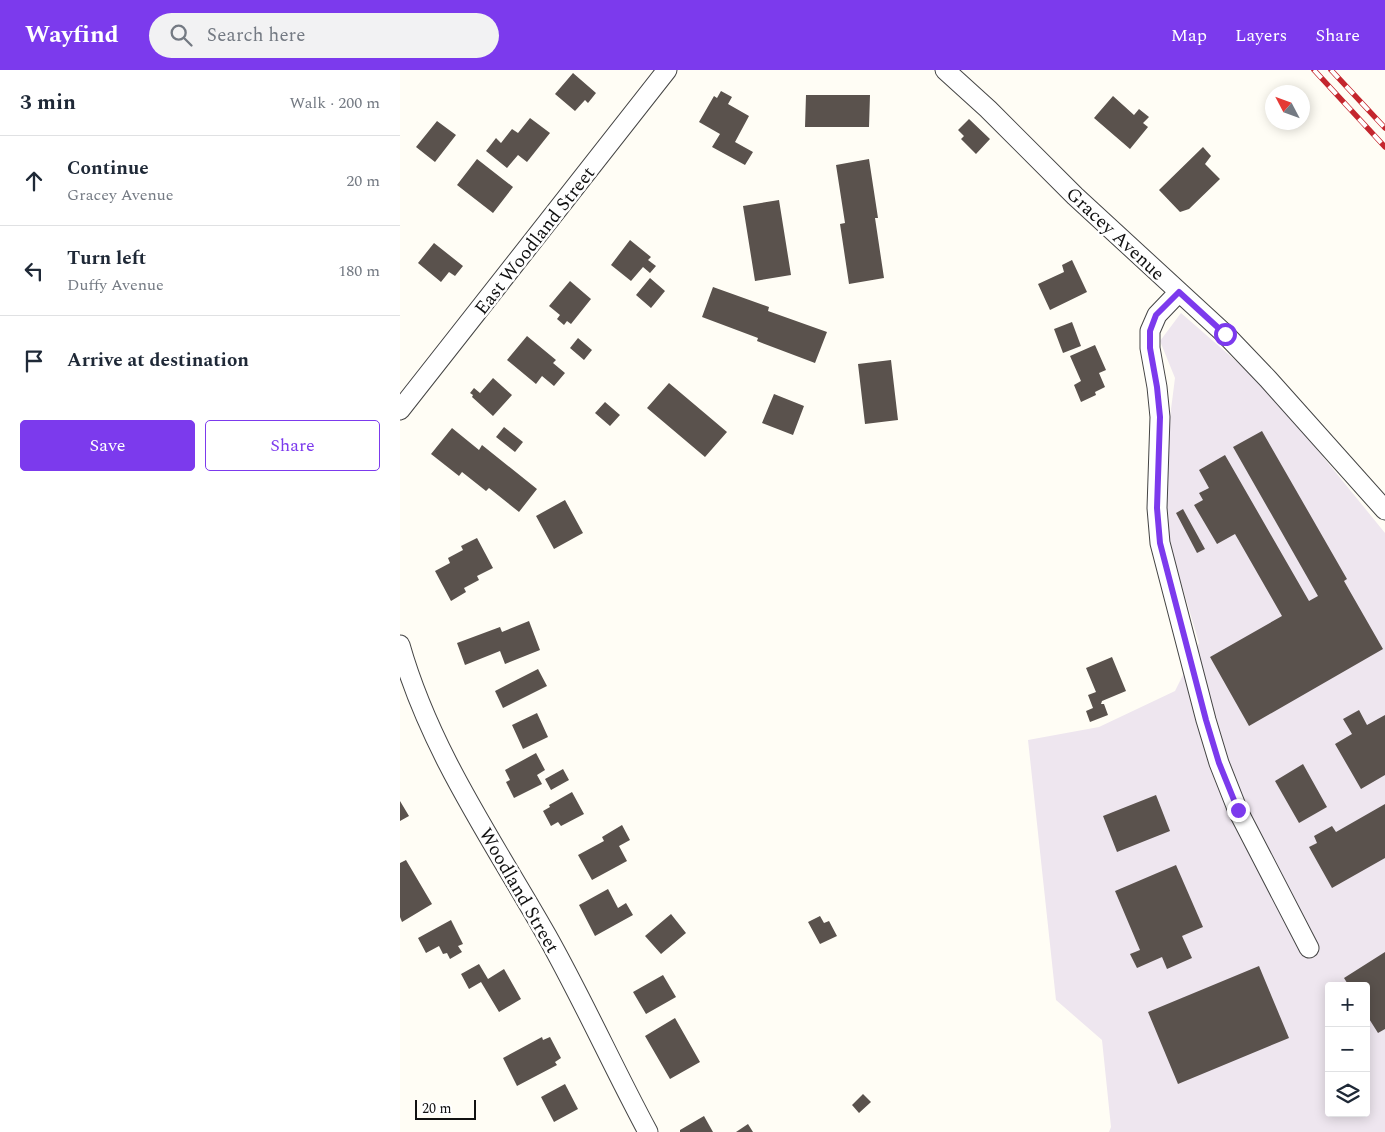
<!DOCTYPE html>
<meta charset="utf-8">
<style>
body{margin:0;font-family:Spectral,serif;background:#f2f2f3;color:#1f2937}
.controls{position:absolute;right:15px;bottom:15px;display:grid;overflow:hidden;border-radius:5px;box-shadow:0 2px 12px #0003}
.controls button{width:45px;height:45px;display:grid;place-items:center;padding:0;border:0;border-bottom:1px solid #e0e1e3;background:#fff;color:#1f2937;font:25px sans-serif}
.compass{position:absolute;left:865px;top:15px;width:45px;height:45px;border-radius:50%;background:#fff;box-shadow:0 2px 12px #0003;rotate:311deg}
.scale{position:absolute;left:15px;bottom:12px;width:61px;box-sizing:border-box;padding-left:5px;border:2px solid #111;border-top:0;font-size:14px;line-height:18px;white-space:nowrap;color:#111;-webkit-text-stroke:4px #fff;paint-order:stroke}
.stop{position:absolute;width:15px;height:15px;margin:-11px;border:4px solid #7c3aed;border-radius:50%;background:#fff}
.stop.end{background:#7c3aed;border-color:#fff;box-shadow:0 1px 5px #0008}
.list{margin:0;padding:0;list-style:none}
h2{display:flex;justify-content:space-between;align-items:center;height:65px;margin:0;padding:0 20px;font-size:21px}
h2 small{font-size:16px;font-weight:400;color:#747a83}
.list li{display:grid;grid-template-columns:32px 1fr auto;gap:15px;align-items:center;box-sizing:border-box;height:90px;padding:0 20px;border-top:1px solid #e0e1e3}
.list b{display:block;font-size:19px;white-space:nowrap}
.list p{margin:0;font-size:16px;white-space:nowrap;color:#747a83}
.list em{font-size:16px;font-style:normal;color:#747a83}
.actions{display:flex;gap:10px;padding:15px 20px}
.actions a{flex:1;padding:11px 0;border:1px solid #7c3aed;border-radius:5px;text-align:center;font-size:18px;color:#7c3aed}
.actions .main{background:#7c3aed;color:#fff}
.icon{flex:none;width:28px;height:28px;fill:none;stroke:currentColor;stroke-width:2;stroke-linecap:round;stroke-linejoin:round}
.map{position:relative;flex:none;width:985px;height:1062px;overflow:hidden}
header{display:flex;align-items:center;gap:30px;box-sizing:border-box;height:70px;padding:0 25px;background:#7c3aed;color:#fff}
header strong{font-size:24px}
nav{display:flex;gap:28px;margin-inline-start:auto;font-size:18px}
.search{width:350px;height:45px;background:#f2f2f3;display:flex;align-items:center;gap:12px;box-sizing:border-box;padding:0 18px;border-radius:28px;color:#747a83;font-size:19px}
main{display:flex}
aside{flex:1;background:#fff}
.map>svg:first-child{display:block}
.industrial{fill:#eee6ef;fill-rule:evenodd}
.building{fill:#5a524d}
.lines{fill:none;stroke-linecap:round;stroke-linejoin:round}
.minor-casing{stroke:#444;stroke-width:21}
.minor{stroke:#fff;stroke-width:19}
.rail-casing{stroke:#c4262e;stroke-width:5.5}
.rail{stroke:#fff;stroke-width:4;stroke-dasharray:11;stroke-linecap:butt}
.route{stroke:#7c3aed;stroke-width:6}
.labels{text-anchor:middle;stroke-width:5;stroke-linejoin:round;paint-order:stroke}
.street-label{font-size:19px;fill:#111;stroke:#fff}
</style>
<header>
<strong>Wayfind</strong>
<div class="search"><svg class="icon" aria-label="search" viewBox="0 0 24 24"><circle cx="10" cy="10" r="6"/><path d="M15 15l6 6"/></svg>Search here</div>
<nav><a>Map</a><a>Layers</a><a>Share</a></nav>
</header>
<main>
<aside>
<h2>3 min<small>Walk · 200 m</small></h2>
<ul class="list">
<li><svg class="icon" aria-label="ahead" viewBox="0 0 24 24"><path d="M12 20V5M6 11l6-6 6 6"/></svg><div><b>Continue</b><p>Gracey Avenue</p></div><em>20 m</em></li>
<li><svg class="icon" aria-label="left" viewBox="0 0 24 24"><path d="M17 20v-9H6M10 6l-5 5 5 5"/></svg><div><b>Turn left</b><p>Duffy Avenue</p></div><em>180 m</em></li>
<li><svg class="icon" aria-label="arrive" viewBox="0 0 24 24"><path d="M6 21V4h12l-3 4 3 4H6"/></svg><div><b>Arrive at destination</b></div></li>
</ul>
<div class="actions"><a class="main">Save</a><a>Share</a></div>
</aside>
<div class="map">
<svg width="985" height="1062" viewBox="0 0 985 1062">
<rect width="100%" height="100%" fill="#fffdf5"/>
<!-- industrial -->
<path class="industrial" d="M781,243L867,318L985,463V1062H709L711,1057L702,970L656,930L628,670L699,657L775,621L799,573L766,462L769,355L775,308L760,271ZM929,916H966V1043H929Z"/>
<!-- building -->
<path class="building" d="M173,3L196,23L188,33L185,30L175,41L155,24Z
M321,21L332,27L328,34L349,46L335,72L353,82L345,95L312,77L320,64L299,52L314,26L317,28Z
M406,25H470L469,57H405Z
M713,26L734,45L739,39L749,47L743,53L748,57L730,79L694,48Z
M130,48L150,63L127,92L118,85L107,98L86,81L96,68L101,73L112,59L118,63Z
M569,49L590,69L576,84L561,69L564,66L558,60Z
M37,51L56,65L35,92L16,77Z
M803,77L811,86L805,94L820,109L789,139L780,142L759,120Z
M77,89L113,117L93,143L57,115Z
M469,89L478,148H475L484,208L449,214L440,154L445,153L436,95Z
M379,130L391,205L355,211L343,136Z
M230,170L251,187L248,190L256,196L250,203L243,197L231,211L211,195Z
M34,173L63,196L55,206L49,202L41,212L18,193Z
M672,190L687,222L650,240L638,214L664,202L662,195Z
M250,208L265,221L251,238L236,225Z
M170,211L191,229L171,254L167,251L164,255L157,249L160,245L149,236Z
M313,217L369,237L368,241L427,262L415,293L357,271L358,268L302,247Z
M672,252L681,276L663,283L654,259Z
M127,266L156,290L153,293L165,303L154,316L142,306L136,314L107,290Z
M178,268L192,280L184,290L170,278Z
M695,275L706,300L699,303L705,317L695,322L696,325L681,332L674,315L681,311L670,286Z
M491,290L498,350L465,354L458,294Z
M93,308L112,325L93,346L72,327L73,325L70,323L74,318L80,323Z
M269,313L327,362L305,387L247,338Z
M374,324L404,336L393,365L362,353Z
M205,332L220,345L210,356L195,343Z
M104,357L123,372L115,382L96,367Z
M52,358L79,380L82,375L137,419L119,442L89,418L86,421L62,402L59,406L31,384Z
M862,361L947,509L944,511L983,579L849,656L810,587L882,546L835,464L817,474L794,435L803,430L799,423L809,418L799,400L825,385L909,531L918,526L833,377Z
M165,430L183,463L154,479L136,446Z
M783,439L805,479L797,483L776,443Z
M77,468L93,498L77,506L79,510L64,518L66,522L51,531L35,501L50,493L48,488L63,480L61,476Z
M129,551L140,580L105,594L100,581L65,595L57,573L100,557L102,562Z
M712,587L726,621L702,631L701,634H704L708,645L690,652L686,641L693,638L688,625L696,622L686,598Z
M138,599L147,616L103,638L95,621Z
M959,640L967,655L985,645V705L961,719L935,674L952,664L943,649Z
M137,643L148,667L123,679L112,655Z
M136,683L145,700L137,705L142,714L114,728L106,712L110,710L105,700Z
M903,694L927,737L899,753L875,711Z
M163,699L169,710L151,720L145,709Z
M172,722L184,744L161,756L158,752L151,756L143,741L150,737L149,735Z
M756,725L770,761L717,782L703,746Z
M0,731L9,746L0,751Z
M985,734V788L932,818L909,777L917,773L914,766L932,756L936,762Z
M222,755L230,770L219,776L227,791L192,810L178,785L204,771L202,767Z
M6,790L32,834L2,852L0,847V793Z
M776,795L803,857L782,866L792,888L767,899L762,887L737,898L730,884L740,880L715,821Z
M208,819L218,838L226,833L233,845L195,866L179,835Z
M271,844L286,863L261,884L245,866Z
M420,846L424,853L429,851L437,866L420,874L408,852Z
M51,850L63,874L58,876L62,882L50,889L47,883L43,884L39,876L26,883L18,868Z
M985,882V959L978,963L966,944V916H949L944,908Z
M79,894L88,909L104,899L121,929L99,942L81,912L69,919L61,904Z
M859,896L889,968L778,1014L748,942Z
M263,905L276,927L246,944L233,922Z
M275,948L300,992L270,1009L245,966Z
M142,967L143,970L150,967L161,988L155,992L157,995L117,1016L103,988Z
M165,1014L178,1039L154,1052L141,1027Z
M463,1024L471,1032L459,1043L452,1035Z
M304,1046L313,1062H280V1060Z
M348,1054L353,1062H336Z"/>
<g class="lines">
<!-- minor casing -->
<g class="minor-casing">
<path id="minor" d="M545,0L588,39L675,126L825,264L868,309L985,440
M779,222L757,245L750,261V278L757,317L760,347L757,438L760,473L806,650L819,693L838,741L909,878
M0,340L267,0
M0,575C30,681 93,771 147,866C183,930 213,997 248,1062"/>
</g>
<!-- minor -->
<use href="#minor" class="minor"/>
<!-- rail casing -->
<g class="rail-casing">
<path id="rail" d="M914,0L985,77
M931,0L985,58"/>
</g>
<!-- rail -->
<use href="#rail" class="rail"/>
</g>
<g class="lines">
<!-- route -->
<path class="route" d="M825,264L779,222L756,245L750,261V278L757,317L760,347L757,438L760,473L806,650L819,693L838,740"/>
</g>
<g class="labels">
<!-- street labels -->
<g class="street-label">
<text transform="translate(716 163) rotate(43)" y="7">Gracey Avenue</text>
<text transform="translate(134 170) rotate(-52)" y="7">East Woodland Street</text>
<text transform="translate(120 820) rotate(60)" y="7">Woodland Street</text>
</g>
</g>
</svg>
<div class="controls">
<button>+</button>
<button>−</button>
<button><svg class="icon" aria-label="layers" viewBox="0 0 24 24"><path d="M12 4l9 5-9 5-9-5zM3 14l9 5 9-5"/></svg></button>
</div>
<svg class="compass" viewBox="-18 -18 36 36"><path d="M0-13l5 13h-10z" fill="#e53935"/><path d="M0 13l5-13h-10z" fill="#747a83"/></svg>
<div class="scale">20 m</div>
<div class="stop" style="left:825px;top:264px"></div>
<div class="stop end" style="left:838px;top:740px"></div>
</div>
</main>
